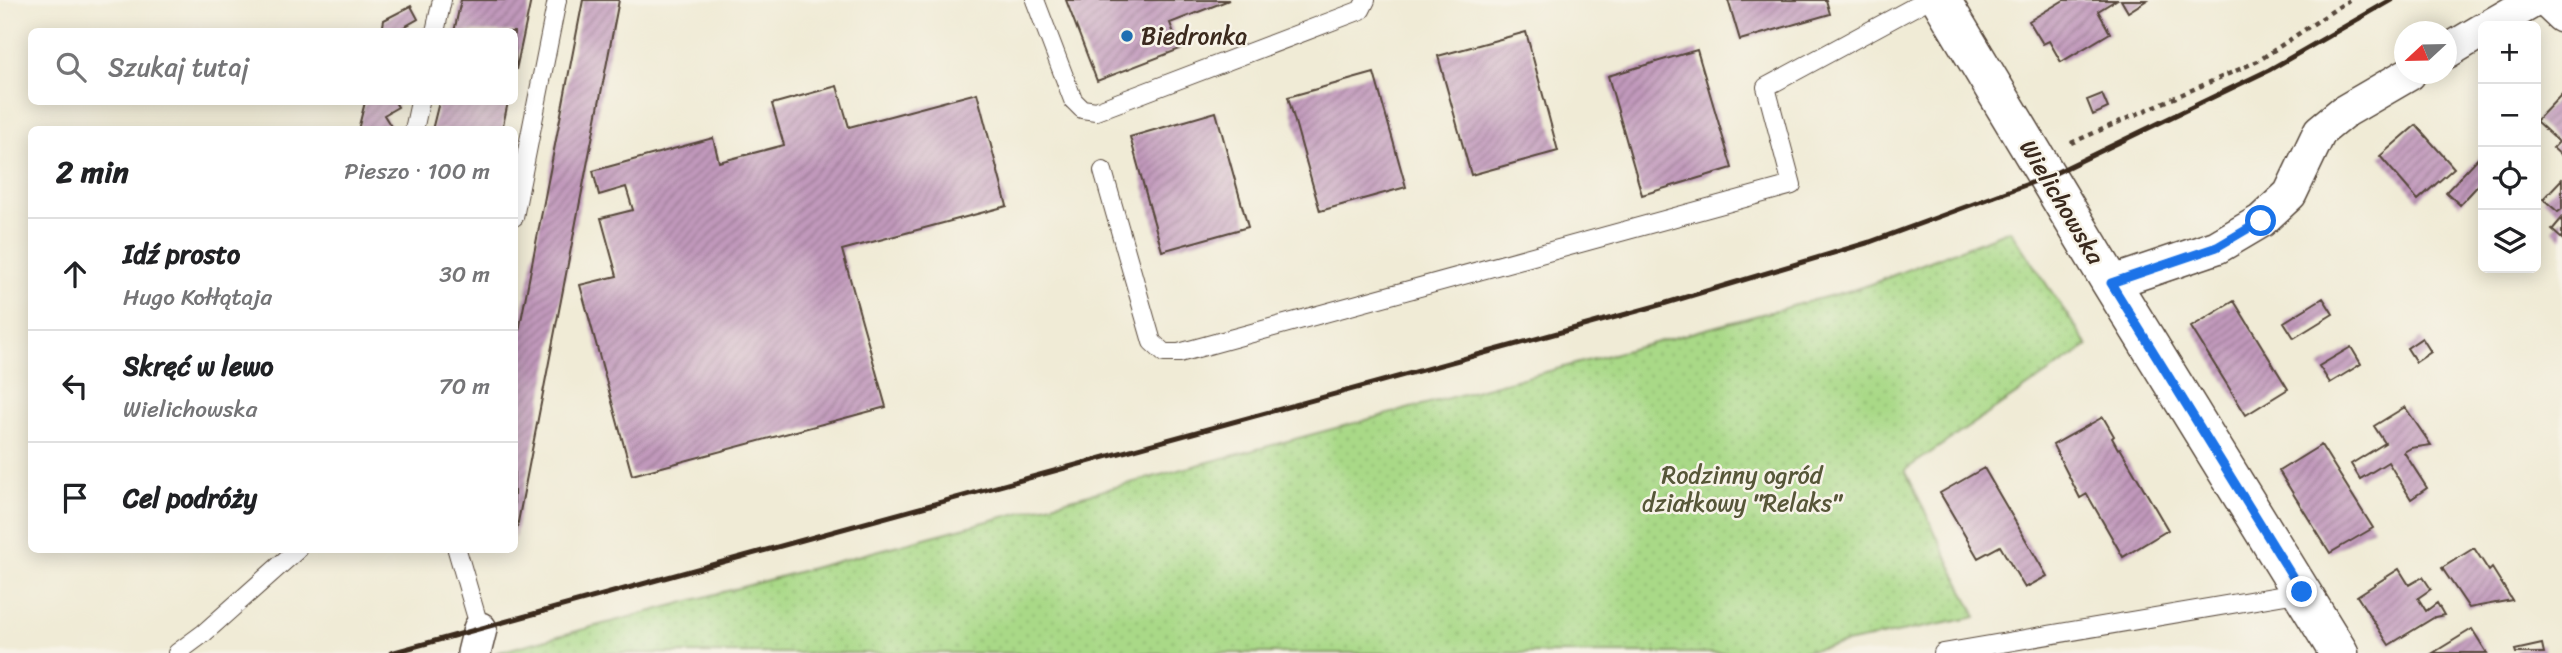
<!DOCTYPE html>
<html lang="pl">
<meta charset="utf-8">
<style>
body{margin:0;font-family:Sriracha,sans-serif;background:#f2f2f2;color:#202124}
.controls{position:absolute;right:21px;top:21px;display:grid;overflow:hidden;border-radius:10px;box-shadow:0 4px 18px #0003}
.controls button{width:63px;height:63px;display:grid;place-items:center;padding:0;border:0;border-bottom:2px solid #e0e0e0;background:#fff;color:#202124;font:35px sans-serif}
.compass{position:absolute;left:2394px;top:21px;width:63px;height:63px;border-radius:50%;background:#fff;box-shadow:0 4px 18px #0003;rotate:248deg}
.stop{position:absolute;width:21px;height:21px;margin:-16px;border:5px solid #1a73e8;border-radius:50%;background:#fff}
.stop.end{background:#1a73e8;border-color:#fff;box-shadow:0 2px 7px #0008}
.list{margin:0;padding:0;list-style:none}
h2{display:flex;justify-content:space-between;align-items:center;height:91px;margin:0;padding:0 28px;font-size:30px}
h2 small{font-size:23px;font-weight:400;color:#757577}
.list li{display:grid;grid-template-columns:46px 1fr auto;gap:21px;align-items:center;box-sizing:border-box;height:112px;padding:0 28px;border-top:2px solid #e0e0e0}
.list b{display:block;font-size:26px;white-space:nowrap}
.list p{margin:0;font-size:23px;white-space:nowrap;color:#757577}
.list em{font-size:23px;font-style:normal;color:#757577}
.icon{flex:none;width:38px;height:38px;fill:none;stroke:currentColor;stroke-width:2;stroke-linecap:round;stroke-linejoin:round}
.map{position:relative;flex:none;width:2562px;height:653px;overflow:hidden}
.search{position:absolute;background:#fff;box-shadow:0 4px 18px #0003;left:28px;top:28px;width:490px;height:77px;display:flex;align-items:center;gap:18px;box-sizing:border-box;padding:0 24px;border-radius:10px;color:#757577;font-size:26px}
.panel{position:absolute;background:#fff;box-shadow:0 4px 18px #0003;left:28px;top:126px;width:490px;height:427px;border-radius:10px}
.map>svg:first-child{display:block}
.garden{fill:url(#garden-dots);stroke:#728252;stroke-width:2}
.building{fill:url(#building-hatch)}
.lines{fill:none;stroke-linecap:round;stroke-linejoin:round}
.service-casing{stroke:#56473a;stroke-width:20}
.minor-casing{stroke:#56473a;stroke-width:36}
.tertiary-casing{stroke:#56473a;stroke-width:41}
.path{stroke:#56473a;stroke-width:4.5;stroke-dasharray:5 5;stroke-linecap:butt}
.service{stroke:#fff;stroke-width:18}
.minor{stroke:#fff;stroke-width:33}
.tertiary{stroke:#fff;stroke-width:38}
.rail{stroke:#3b2a1e;stroke-width:5}
.route{stroke:#1a73e8;stroke-width:9}
.poi-dot{fill:#1f6fb2;stroke:#f7f3e8;stroke-width:2.5}
.labels{text-anchor:middle;stroke-width:5;stroke-linejoin:round;paint-order:stroke}
.poi-label{font-size:24px;fill:#3b2a1e;stroke:#f7f3e8;text-anchor:start}
.street-label{font-size:24px;fill:#3b2a1e;stroke:#f7f3e8}
.park-label{font-size:24px;fill:#565638;stroke:#f7f3e8}
</style>
<div class="map">
<svg width="2562" height="653" viewBox="0 0 2562 653">
<defs>
<pattern id="garden-dots" width="8" height="8" patternUnits="userSpaceOnUse" patternTransform="scale(1.75)"><rect width="8" height="8" fill="#a9d987"/><path d="M2 2h.1M6 6h.1" fill="none" stroke="#92ba74" stroke-width="1.8" stroke-linecap="round"/></pattern>
<pattern id="building-hatch" width="6" height="6" patternUnits="userSpaceOnUse" patternTransform="scale(1.75)"><rect width="6" height="6" fill="#c199bc"/><path d="M-1 1l2-2M0 6l6-6M5 7l2-2" fill="none" stroke="#9e7d98"/></pattern>
</defs>
<rect width="100%" height="100%" fill="#f7f3e8"/>
<filter id="ink" filterUnits="userSpaceOnUse"><feTurbulence type="fractalNoise" baseFrequency=".0143" numOctaves="2"/><feDisplacementMap in="SourceGraphic" scale="14" xChannelSelector="R" yChannelSelector="G"/><feConvolveMatrix kernelMatrix="1 2 1 2 8 2 1 2 1" color-interpolation-filters="sRGB"/></filter>
<filter id="wash" filterUnits="userSpaceOnUse"><feTurbulence type="fractalNoise" baseFrequency=".00686" numOctaves="4" result="noise"/><feDisplacementMap in="SourceGraphic" scale="28" xChannelSelector="R" yChannelSelector="G"/><feGaussianBlur stdDeviation="1.57" result="paint"/><feColorMatrix in="noise" values="0 0 0 0 0 0 0 0 0 0 0 0 0 0 0 0 0 1.4 0 .05"/><feComposite in="paint" operator="in"/></filter>
<g filter="url(#wash)">
<rect width="100%" height="100%" fill="#f0ebd6"/>
<!-- garden -->
<path class="garden" d="M2010,230L2088,346L1905,470L1976,617L1796,653H495L1863,287Z"/>
<g id="blocks">
<!-- building -->
<path class="building" d="M461,0H531L516,70L514,32H454Z
M583,0H619L514,543V357Z
M1066,0H1229L1170,23L1180,49L1097,81Z
M1728,0H1826L1830,14L1740,40Z
M2064,0H2116L2098,11L2110,33L2061,62L2049,41L2043,44L2029,21Z
M2121,0H2147L2128,12Z
M411,6L418,19L404,27L407,32H382L384,20Z
M1526,32L1558,151L1471,175L1438,56Z
M1697,50L1732,168L1642,195L1608,76Z
M1374,73L1406,187L1320,211L1288,97Z
M837,86L849,127L977,93L1007,206L842,250L886,407L632,475L580,285L617,276L601,218L633,210L626,187L599,195L593,171L713,138L719,162L784,145L772,104Z
M2102,94L2108,108L2093,115L2087,100Z
M2562,94V156L2553,148L2559,142L2536,121Z
M365,102H395L398,107L384,115L392,128L358,130Z
M439,102H508L502,130H432Z
M1216,112L1248,227L1162,251L1130,137Z
M2416,125L2454,168L2418,200L2380,156Z
M2483,153V180L2460,205L2446,192Z
M2562,179V209L2558,212L2543,199Z
M2562,218V239L2552,230Z
M2323,298L2333,314L2294,338L2284,322Z
M2234,301L2288,389L2246,415L2191,327Z
M2422,338L2431,352L2416,362L2407,348Z
M2351,347L2361,364L2330,383L2319,366Z
M2405,407L2431,445L2411,448L2404,452L2427,488L2411,499L2388,462L2360,479L2351,464L2385,443L2374,426Z
M2103,417L2114,436L2112,438L2118,449L2120,448L2168,530L2123,557L2087,494L2080,498L2053,445Z
M2321,445L2373,528L2330,553L2279,471Z
M1984,468L2047,576L2025,588L2000,546L1978,558L1940,493Z
M2474,548L2489,571L2492,568L2512,600L2469,608L2442,568Z
M2399,569L2409,585L2423,577L2431,589L2418,598L2426,611L2437,603L2444,615L2435,617L2389,645L2357,596Z
M2472,629L2487,653H2433Z
M2542,644L2544,653H2516L2515,650Z"/>
</g>
</g>
<g filter="url(#ink)">
<use href="#blocks" fill-opacity="0" stroke="#56473a" stroke-width="2"/>
<g class="lines">
<!-- service casing -->
<g class="service-casing">
<path id="service" d="M1035,0L1073,100L1082,109L1096,111L1361,10L1366,0
M435,32L442,0
M414,130L420,102
M1103,171L1152,342L1164,353H1179L1792,185L1766,87L1927,0
M514,217L557,0
M457,550L480,629
M177,653L204,633L297,550
M1943,653L2302,592"/>
</g>
<!-- minor casing -->
<g class="minor-casing">
<path id="minor" d="M2545,0L2562,16
M2490,26L2535,0
M2446,52L2483,30
M2111,283L2217,247L2261,221L2290,194L2320,131L2342,113L2409,74
M474,653L480,629"/>
</g>
<!-- tertiary casing -->
<g class="tertiary-casing">
<path id="tertiary" d="M1941,0L2111,283L2339,653"/>
</g>
<!-- path -->
<path class="path" d="M2071,143L2258,61L2349,0"/>
<!-- service -->
<use href="#service" class="service"/>
<!-- minor -->
<use href="#minor" class="minor"/>
<!-- tertiary -->
<use href="#tertiary" class="tertiary"/>
<!-- rail -->
<path class="rail" d="M391,653L1663,304L1870,242L2047,177L2269,70L2391,0"/>
</g>
</g>
<g class="lines" filter="url(#ink)">
<!-- route -->
<path class="route" d="M2261,221L2217,247L2111,283L2302,592"/>
</g>
<!-- markers -->
<circle class="poi-dot" cx="1127" cy="36" r="7"/>
<g class="labels">
<!-- poi labels -->
<g class="poi-label">
<text x="1141" y="44">Biedronka</text>
</g>
<!-- street labels -->
<g class="street-label">
<text transform="translate(2062 202) rotate(59)" y="8">Wielichowska</text>
</g>
<!-- park labels -->
<g class="park-label">
<text x="1742" y="483">Rodzinny ogród<tspan x="1742" dy="28">działkowy "Relaks"</tspan></text>
</g>
</g>
</svg>
<div class="controls">
<button>+</button>
<button>−</button>
<button><svg class="icon" aria-label="locate" viewBox="0 0 24 24"><circle cx="12" cy="12" r="6"/><path d="M12 2v4M12 18v4M2 12h4M18 12h4"/></svg></button>
<button><svg class="icon" aria-label="layers" viewBox="0 0 24 24"><path d="M12 4l9 5-9 5-9-5zM3 14l9 5 9-5"/></svg></button>
</div>
<svg class="compass" viewBox="-18 -18 36 36"><path d="M0-13l5 13h-10z" fill="#e53935"/><path d="M0 13l5-13h-10z" fill="#757577"/></svg>
<div class="stop" style="left:2261px;top:221px"></div>
<div class="stop end" style="left:2302px;top:592px"></div>
<div class="search"><svg class="icon" aria-label="search" viewBox="0 0 24 24"><circle cx="10" cy="10" r="6"/><path d="M15 15l6 6"/></svg>Szukaj tutaj</div>
<section class="panel">
<h2>2 min<small>Pieszo · 100 m</small></h2>
<ul class="list">
<li><svg class="icon" aria-label="ahead" viewBox="0 0 24 24"><path d="M12 20V5M6 11l6-6 6 6"/></svg><div><b>Idź prosto</b><p>Hugo Kołłątaja</p></div><em>30 m</em></li>
<li><svg class="icon" aria-label="left" viewBox="0 0 24 24"><path d="M17 20v-9H6M10 6l-5 5 5 5"/></svg><div><b>Skręć w lewo</b><p>Wielichowska</p></div><em>70 m</em></li>
<li><svg class="icon" aria-label="arrive" viewBox="0 0 24 24"><path d="M6 21V4h12l-3 4 3 4H6"/></svg><div><b>Cel podróży</b></div></li>
</ul>
</section>
</div>
